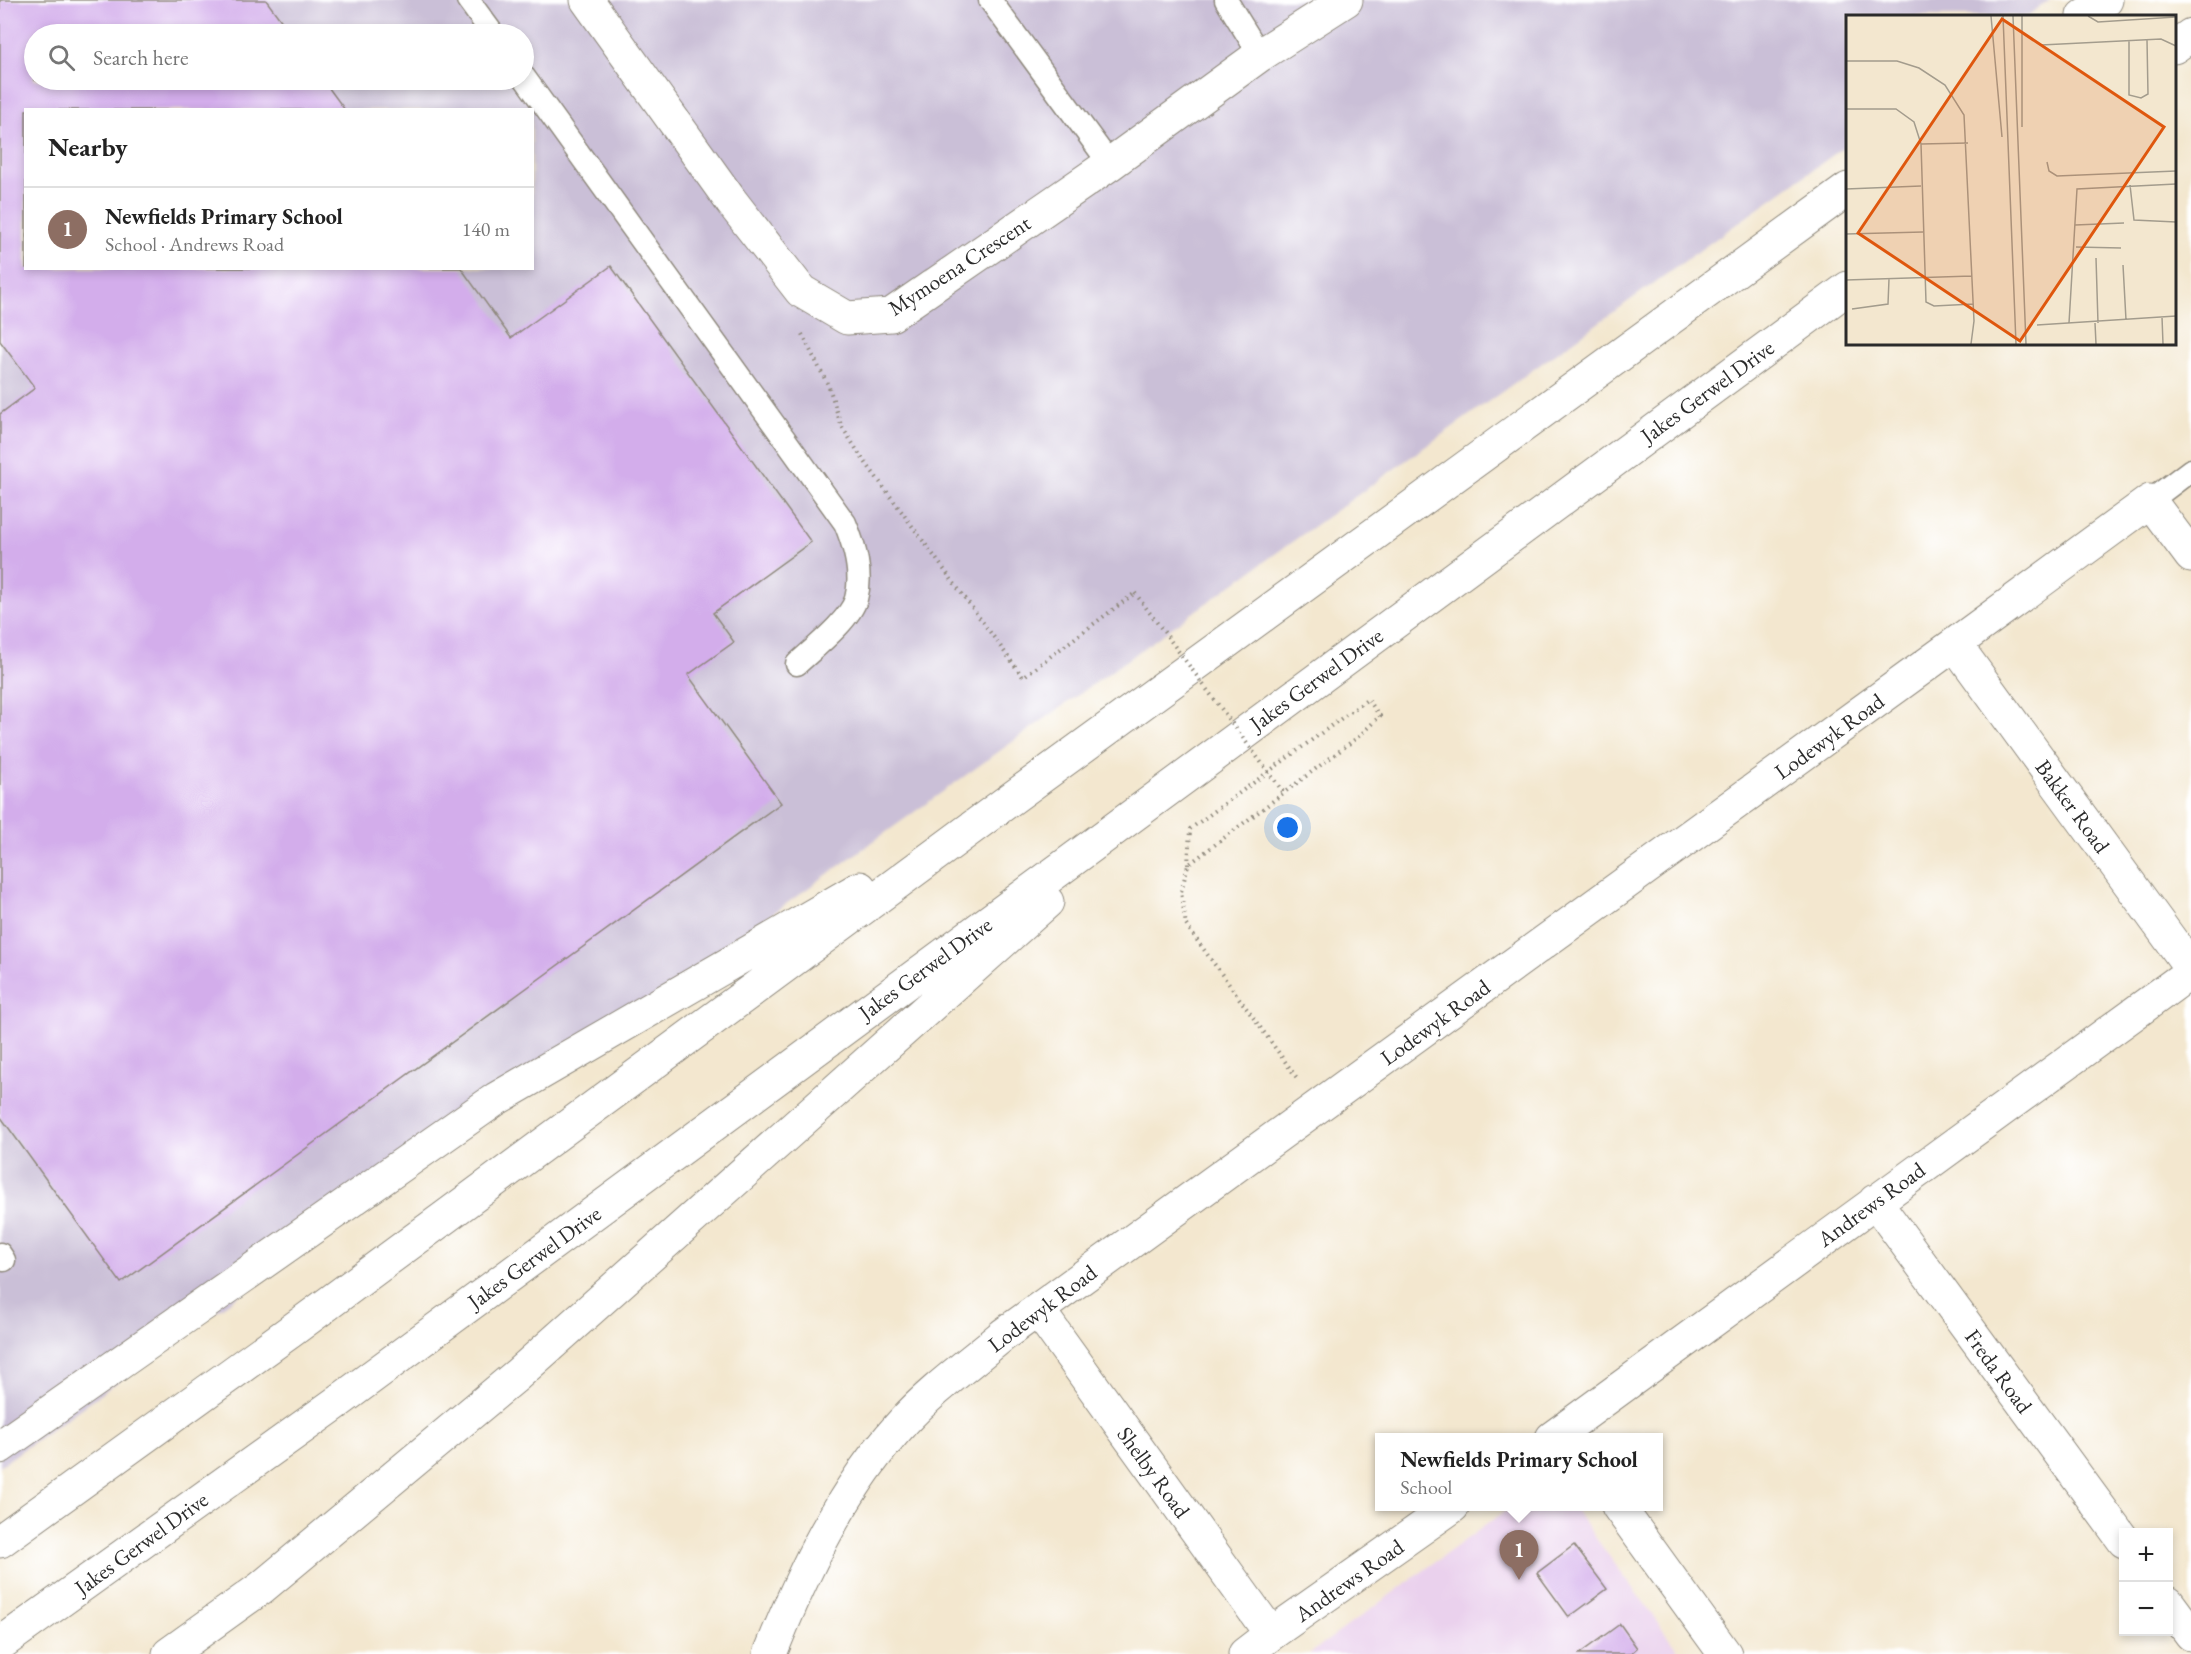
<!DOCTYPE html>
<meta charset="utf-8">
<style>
body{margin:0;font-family:"EB Garamond",serif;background:#f6f6f6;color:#222}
.controls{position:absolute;right:18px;bottom:18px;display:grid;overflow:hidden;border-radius:0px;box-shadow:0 3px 9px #0003}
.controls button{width:54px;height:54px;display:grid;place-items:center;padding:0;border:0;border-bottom:2px solid #e0e0e0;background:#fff;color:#222;font:30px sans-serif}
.you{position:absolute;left:1288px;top:828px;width:21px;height:21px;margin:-15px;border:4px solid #fff;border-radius:50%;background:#1a73e8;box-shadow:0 0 0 9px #1a73e833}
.badge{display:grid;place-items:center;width:39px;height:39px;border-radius:50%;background:#b5179e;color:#fff;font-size:20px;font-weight:700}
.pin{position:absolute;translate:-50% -50px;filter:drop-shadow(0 2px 3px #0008)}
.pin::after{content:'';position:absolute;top:32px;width:21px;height:18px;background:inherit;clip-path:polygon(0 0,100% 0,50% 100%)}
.popup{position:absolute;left:1375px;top:1433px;width:288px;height:78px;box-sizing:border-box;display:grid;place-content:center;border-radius:0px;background:#fff;filter:drop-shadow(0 2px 4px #0005);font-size:20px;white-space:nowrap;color:#767676}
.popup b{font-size:22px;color:#222}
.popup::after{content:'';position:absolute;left:50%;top:100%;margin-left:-12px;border:12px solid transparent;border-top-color:#fff}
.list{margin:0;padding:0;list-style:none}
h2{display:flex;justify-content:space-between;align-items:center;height:78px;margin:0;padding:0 24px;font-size:26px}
h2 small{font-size:20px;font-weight:400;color:#767676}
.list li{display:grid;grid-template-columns:39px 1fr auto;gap:18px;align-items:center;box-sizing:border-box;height:84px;padding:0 24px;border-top:2px solid #e0e0e0}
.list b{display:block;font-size:22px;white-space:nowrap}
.list p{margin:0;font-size:20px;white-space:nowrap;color:#767676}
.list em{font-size:20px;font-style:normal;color:#767676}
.icon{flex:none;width:33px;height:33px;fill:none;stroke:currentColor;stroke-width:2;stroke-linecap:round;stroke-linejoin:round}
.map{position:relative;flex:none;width:2191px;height:1654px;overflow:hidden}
.search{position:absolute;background:#fff;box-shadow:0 3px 9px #0003;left:24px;top:24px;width:510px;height:66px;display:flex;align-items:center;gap:15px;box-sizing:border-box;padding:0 21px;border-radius:33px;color:#767676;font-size:22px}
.panel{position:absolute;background:#fff;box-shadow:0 3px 9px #0003;left:24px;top:108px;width:510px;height:162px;border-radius:0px}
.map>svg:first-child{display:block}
.built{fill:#ead1ed}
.industrial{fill:#cabfd7;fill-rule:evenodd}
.building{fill:#d3adeb}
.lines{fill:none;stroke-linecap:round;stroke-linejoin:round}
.service-casing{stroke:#8f897d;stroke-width:25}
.minor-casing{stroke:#8f897d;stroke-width:35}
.trunk-casing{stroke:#8f897d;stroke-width:35}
.path{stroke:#8f897d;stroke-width:4;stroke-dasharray:1.5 4.5;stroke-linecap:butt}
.service{stroke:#fff;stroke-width:22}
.minor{stroke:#fff;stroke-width:33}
.trunk{stroke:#fff;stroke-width:33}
.path-bridge{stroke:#8f897d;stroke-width:4;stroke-dasharray:1.5 4.5;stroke-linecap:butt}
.labels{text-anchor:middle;stroke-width:5;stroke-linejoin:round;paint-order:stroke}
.street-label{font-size:22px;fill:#2b2b2b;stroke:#fff}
.inset-road{fill:none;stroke:#a39c8d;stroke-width:1.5}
.view{fill:#df570e;fill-opacity:0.15;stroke:#df570e;stroke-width:3}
.inset-edge{fill:none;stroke:#2b2b2b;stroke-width:3}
</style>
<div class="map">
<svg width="2191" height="1654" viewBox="0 0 2191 1654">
<rect width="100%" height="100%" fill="#fff"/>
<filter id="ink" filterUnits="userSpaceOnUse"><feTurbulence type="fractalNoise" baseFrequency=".0167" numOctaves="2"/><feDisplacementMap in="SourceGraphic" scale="12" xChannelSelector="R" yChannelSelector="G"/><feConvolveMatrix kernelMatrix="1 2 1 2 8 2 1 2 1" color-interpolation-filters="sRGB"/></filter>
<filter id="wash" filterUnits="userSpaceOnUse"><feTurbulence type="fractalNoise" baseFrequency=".008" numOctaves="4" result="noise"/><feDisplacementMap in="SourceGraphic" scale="24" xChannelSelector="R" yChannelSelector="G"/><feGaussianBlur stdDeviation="1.35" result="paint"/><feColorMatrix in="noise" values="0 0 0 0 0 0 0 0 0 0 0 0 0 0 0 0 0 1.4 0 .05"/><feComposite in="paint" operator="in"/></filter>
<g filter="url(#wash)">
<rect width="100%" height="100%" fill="#f3e7cf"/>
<!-- built -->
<path class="built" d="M1512,1506L1573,1507L1681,1654H1309Z"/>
<!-- industrial -->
<path class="industrial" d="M0,0H2050L2027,16H1848L1847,145L0,1466ZM34,34H524V80H34ZM26,110H532V268H26Z"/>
<g id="blocks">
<!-- building -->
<path class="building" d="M0,0H266L291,34H34V80H323L345,110H26V268H461L511,338L611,266L811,542L713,613L734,642L688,675L781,803L121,1283L0,1116V414L35,388L0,341Z
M1574,1545L1607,1589L1569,1617L1537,1573Z
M1620,1624L1637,1648L1630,1654H1579Z"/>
</g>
</g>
<g filter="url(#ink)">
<use href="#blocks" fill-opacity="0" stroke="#8f897d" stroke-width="1.5"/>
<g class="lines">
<!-- service casing -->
<g class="service-casing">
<path id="service" d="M468,0L493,34
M990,0L1110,164
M1226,0L1260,55
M524,77L845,523C855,547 863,574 856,599C850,620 813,649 797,664
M2150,501L2191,470
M0,1254L4,1260"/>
</g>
<!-- minor casing -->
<g class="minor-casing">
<path id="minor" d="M587,0L731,201L801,291L847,318L891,315L1110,164L1260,55L1346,0
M1955,644L2191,968
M1875,1201L2124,1541
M1038,1310L1271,1634
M1552,1438L2191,972
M1618,1506L1725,1654
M2168,1603L2191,1634
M770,1654C803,1571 842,1489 903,1422C932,1390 970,1363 1003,1335L1955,644L2150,501L2191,556
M1245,1654L1271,1634L1453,1506"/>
</g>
<!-- trunk casing -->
<g class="trunk-casing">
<path id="trunk" d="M2083,16L2106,0
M2174,47L2191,35
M0,1447L496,1099L860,888
M0,1541L291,1331L1004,804L1848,189
M0,1644L335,1404L1848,288
M169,1654L261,1588L517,1375L1047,902"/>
</g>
<!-- path -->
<path class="path" d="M802,334L829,387L841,425L860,455L1023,677L1135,593
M1188,865L1190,829L1368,699L1380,716L1358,737L1188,865L1181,892L1186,925L1297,1078"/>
<!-- service -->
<use href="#service" class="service"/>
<!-- minor -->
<use href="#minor" class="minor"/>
<!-- trunk -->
<use href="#trunk" class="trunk"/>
<!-- path-bridge -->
<path class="path-bridge" d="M1135,593L1284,793"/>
</g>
</g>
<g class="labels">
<!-- street labels -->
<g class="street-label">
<text transform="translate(959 265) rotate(-33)" y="8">Mymoena Crescent</text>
<text transform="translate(1707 391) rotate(-36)" y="8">Jakes Gerwel Drive</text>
<text transform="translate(1316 679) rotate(-36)" y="8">Jakes Gerwel Drive</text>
<text transform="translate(1829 736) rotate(-36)" y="8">Lodewyk Road</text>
<text transform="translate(2073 806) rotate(54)" y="8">Bakker Road</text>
<text transform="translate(925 968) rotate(-36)" y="8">Jakes Gerwel Drive</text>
<text transform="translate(1435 1022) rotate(-36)" y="8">Lodewyk Road</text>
<text transform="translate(1871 1204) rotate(-36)" y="8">Andrews Road</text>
<text transform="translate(534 1257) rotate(-36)" y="8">Jakes Gerwel Drive</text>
<text transform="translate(1042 1308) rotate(-37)" y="8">Lodewyk Road</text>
<text transform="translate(1999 1371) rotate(54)" y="8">Freda Road</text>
<text transform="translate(1154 1472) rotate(54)" y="8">Shelby Road</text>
<text transform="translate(141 1543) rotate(-36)" y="8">Jakes Gerwel Drive</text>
<text transform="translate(1349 1580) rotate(-35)" y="8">Andrews Road</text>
</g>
</g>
<!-- overview -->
<g transform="translate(1846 15)">
<rect width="330" height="330" fill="#f3e7cf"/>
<path class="inset-road" d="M145,1L156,122M157,1L170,329M167,1L180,329M176,1V112M242,1L252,7L330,2M283,26V80L295,83L302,79L301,25M195,30L315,24L330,31M0,46H51L73,53L99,70L118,100L128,306L125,329M0,94H50L68,107L75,129L80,287L88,291L127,289M75,129L122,128M201,147L203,156L211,161L330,156M284,170L288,205L330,207M0,174L75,171M229,210L278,208M0,219L77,217M230,232L275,233M250,243L252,308M277,250L280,305M0,265L126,261M6,294L42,289L43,264M316,302L317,329M223,308L231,174L330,169M249,308L250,329M191,310L330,301"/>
<path class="view" d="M156,4L318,112L174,326L12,218Z"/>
<rect width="330" height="330" class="inset-edge"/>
</g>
</svg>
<div class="controls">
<button>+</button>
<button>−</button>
</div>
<div class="you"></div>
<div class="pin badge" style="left:1519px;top:1580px;background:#8d6e63">1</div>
<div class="popup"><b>Newfields Primary School</b>School</div>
<div class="search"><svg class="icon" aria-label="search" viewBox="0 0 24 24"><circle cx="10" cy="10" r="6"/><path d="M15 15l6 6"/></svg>Search here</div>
<section class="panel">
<h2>Nearby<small></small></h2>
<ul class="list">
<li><span class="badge" style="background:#8d6e63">1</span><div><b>Newfields Primary School</b><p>School · Andrews Road</p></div><em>140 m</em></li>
</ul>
</section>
</div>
